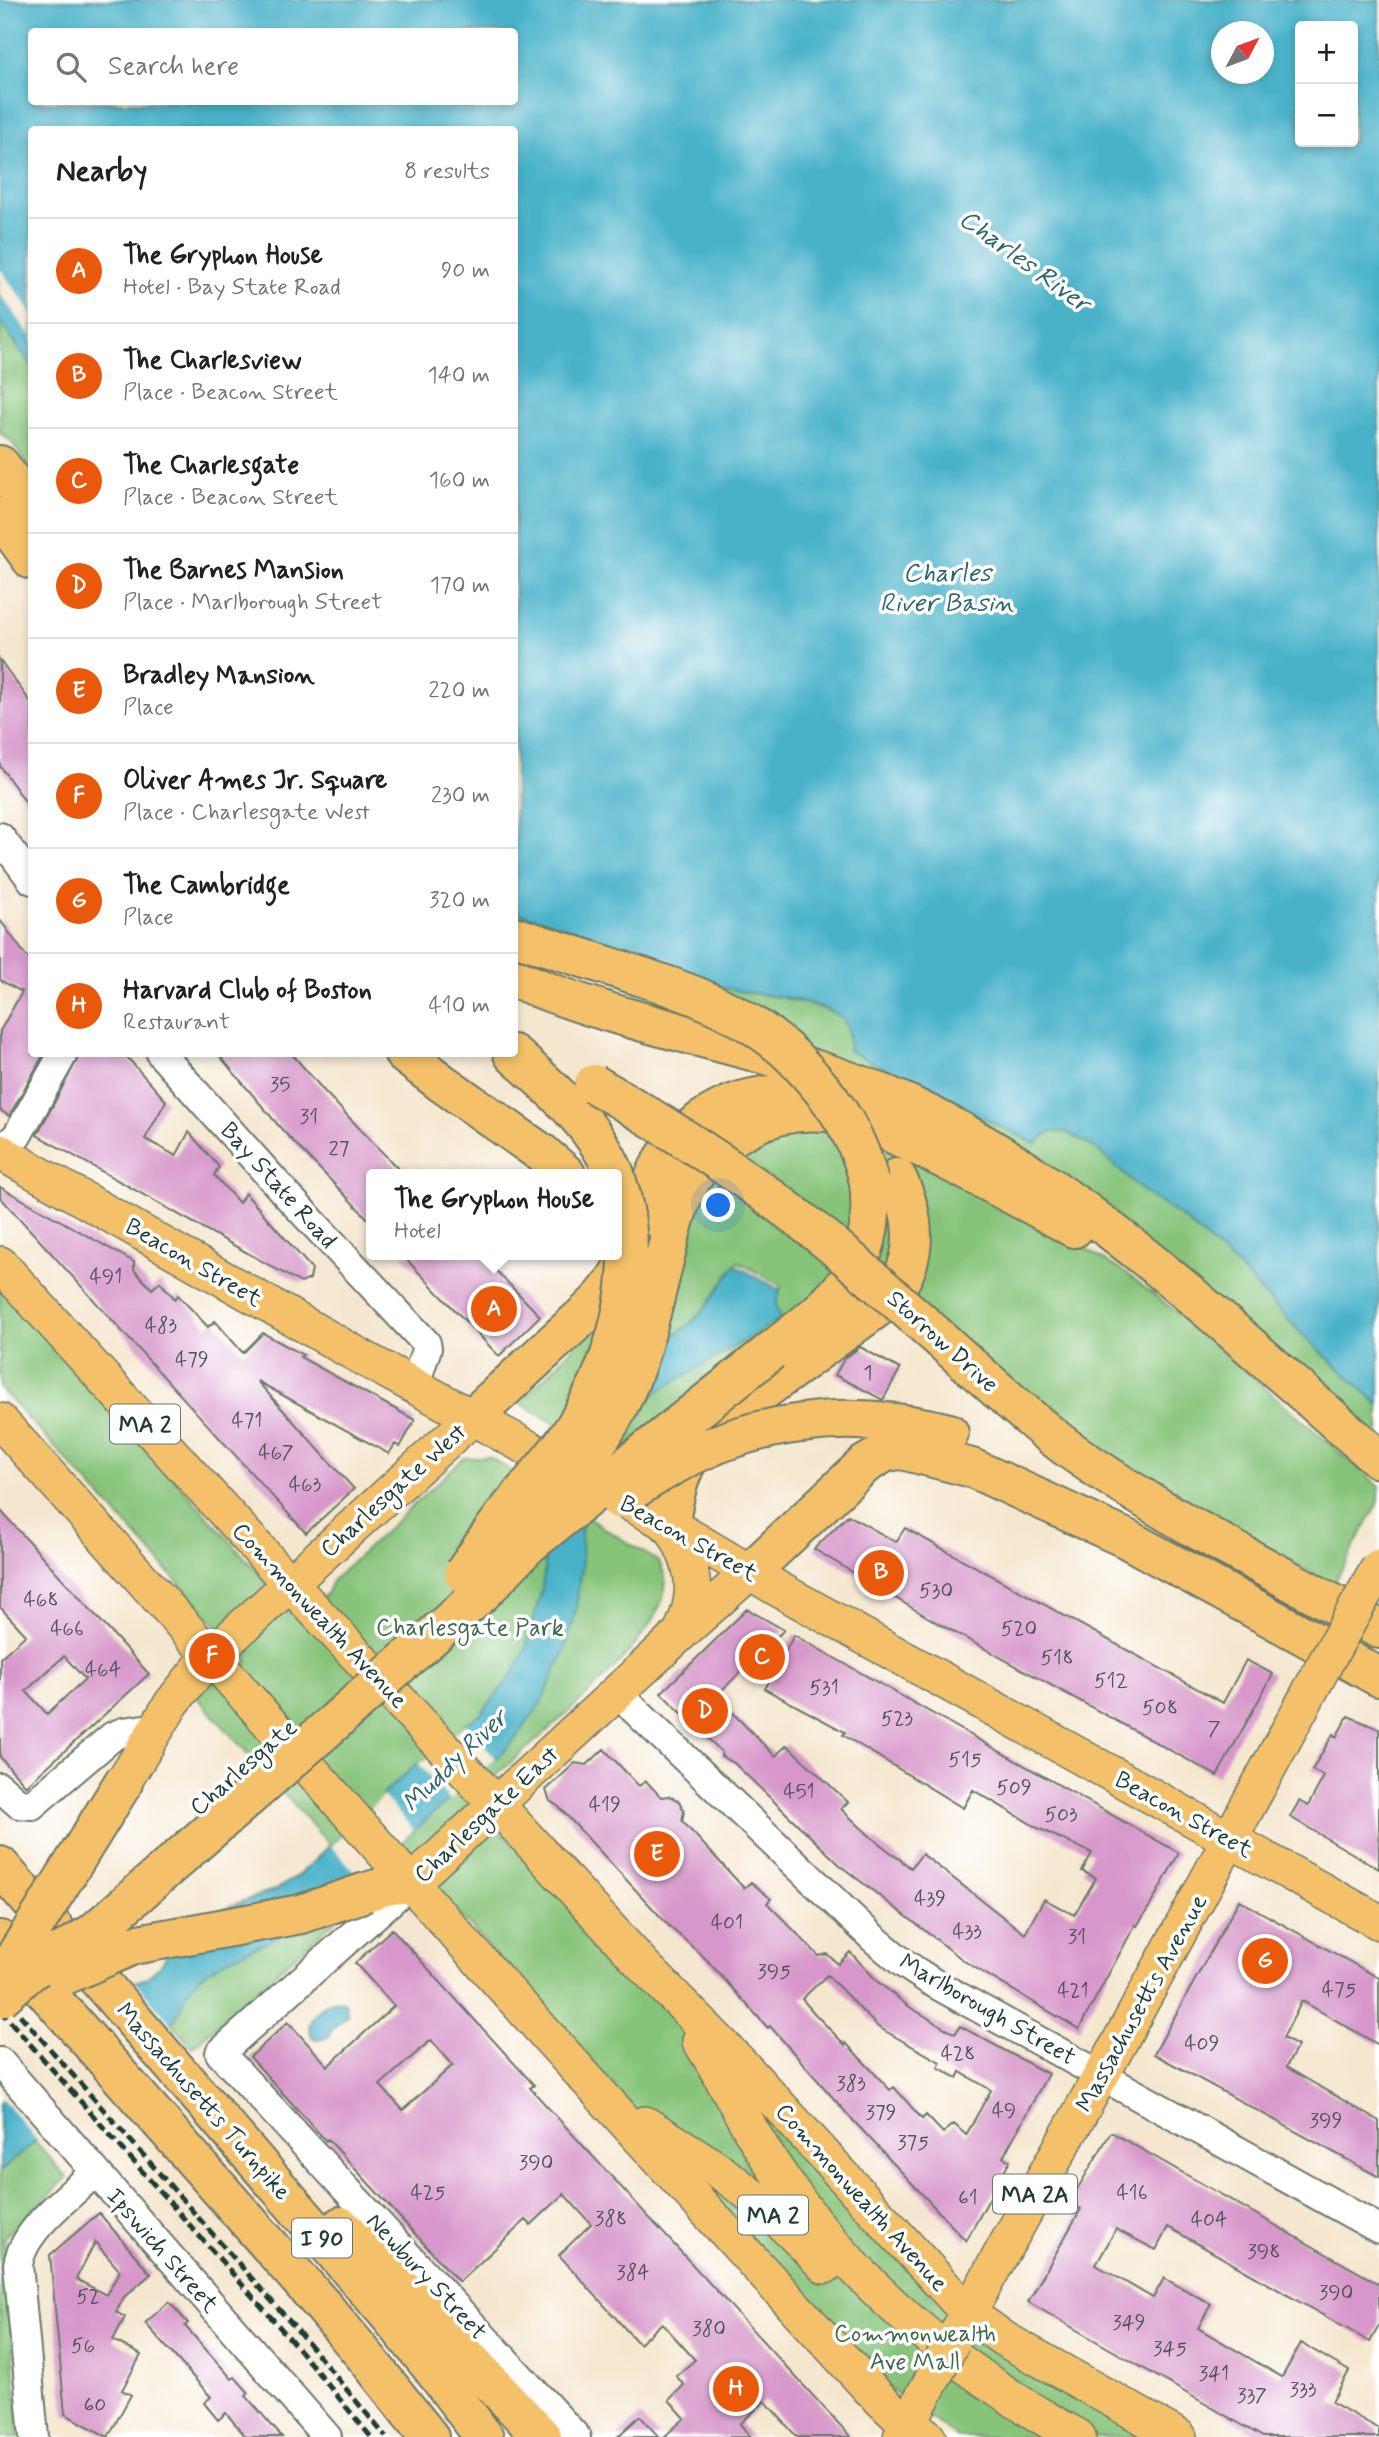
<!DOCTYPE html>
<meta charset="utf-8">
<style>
body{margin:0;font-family:Mynerve,sans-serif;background:#f2f2f2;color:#202124}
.controls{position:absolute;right:21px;top:21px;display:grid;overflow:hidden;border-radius:7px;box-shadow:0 4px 10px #0003}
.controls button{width:63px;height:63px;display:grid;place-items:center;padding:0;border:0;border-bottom:2px solid #e0e0e0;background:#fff;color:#202124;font:35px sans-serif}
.compass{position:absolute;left:1211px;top:21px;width:63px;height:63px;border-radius:50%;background:#fff;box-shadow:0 4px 10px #0003;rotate:49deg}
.you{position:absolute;left:719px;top:1206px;width:24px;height:24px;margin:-18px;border:5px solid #fff;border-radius:50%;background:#1a73e8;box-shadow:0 0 0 10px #1a73e833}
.badge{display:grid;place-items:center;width:46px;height:46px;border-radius:50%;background:#ea580c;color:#fff;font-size:23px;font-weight:700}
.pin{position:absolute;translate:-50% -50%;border:4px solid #fff;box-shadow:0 2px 7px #0006}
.popup{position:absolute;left:366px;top:1169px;width:256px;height:91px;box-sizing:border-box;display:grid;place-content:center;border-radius:7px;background:#fff;filter:drop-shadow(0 2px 5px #0005);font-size:23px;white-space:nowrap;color:#757577}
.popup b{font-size:26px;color:#202124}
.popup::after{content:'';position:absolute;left:50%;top:100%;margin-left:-14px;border:14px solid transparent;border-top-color:#fff}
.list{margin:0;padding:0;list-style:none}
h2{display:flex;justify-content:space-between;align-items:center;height:91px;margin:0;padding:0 28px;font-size:30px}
h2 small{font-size:23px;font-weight:400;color:#757577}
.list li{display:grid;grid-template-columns:46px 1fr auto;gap:21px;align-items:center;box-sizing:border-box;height:105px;padding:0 28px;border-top:2px solid #e0e0e0}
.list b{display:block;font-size:26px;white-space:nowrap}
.list p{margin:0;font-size:23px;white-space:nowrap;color:#757577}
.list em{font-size:23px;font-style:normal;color:#757577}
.icon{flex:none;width:38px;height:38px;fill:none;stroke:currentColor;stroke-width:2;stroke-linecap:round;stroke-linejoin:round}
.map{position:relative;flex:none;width:1379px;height:2437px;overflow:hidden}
.search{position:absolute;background:#fff;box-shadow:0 4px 10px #0003;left:28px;top:28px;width:490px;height:77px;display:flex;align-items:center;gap:18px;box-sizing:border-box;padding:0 24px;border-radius:7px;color:#757577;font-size:26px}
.panel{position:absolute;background:#fff;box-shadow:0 4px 10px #0003;left:28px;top:126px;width:490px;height:931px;border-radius:7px}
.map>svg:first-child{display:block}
.green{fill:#87c47a;stroke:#538057;stroke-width:2}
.water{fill:#4ab2c9;stroke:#34787e;stroke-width:2;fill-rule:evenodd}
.pier{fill:#f5e7cf}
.building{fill:#d797ca;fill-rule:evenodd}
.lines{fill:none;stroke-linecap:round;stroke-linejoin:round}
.minor-casing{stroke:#6a786a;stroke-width:32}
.major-casing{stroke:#6a786a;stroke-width:38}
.highway-casing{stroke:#6a786a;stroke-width:42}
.minor{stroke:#fff;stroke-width:28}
.major{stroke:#f4c16a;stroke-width:35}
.highway{stroke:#f4c16a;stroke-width:38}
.rail{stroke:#1f3d34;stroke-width:5;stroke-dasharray:10 5;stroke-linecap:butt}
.major-bridge-casing{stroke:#6a786a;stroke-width:38;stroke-linecap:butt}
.highway-bridge-casing{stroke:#6a786a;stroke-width:42;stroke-linecap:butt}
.major-bridge{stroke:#f4c16a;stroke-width:35}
.highway-bridge{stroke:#f4c16a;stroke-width:38}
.labels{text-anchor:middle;stroke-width:7;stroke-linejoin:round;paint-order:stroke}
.number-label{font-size:21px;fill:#4d545a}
.shield{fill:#fff;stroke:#627771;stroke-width:2}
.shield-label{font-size:23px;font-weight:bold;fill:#1f3d34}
.street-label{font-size:24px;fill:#1f3d34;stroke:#fff}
.park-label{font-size:24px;fill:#3e6649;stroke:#fff}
.water-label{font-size:26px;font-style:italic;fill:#2e6668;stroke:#fff}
</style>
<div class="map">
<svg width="1379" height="2437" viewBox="0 0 1379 2437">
<rect width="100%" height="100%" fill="#fff"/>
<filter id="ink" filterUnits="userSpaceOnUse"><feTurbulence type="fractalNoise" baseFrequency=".0143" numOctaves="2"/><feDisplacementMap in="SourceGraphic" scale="14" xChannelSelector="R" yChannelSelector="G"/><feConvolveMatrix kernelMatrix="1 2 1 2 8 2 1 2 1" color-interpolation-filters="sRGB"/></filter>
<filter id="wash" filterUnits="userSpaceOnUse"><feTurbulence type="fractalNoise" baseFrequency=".00686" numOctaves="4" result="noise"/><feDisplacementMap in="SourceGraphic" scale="28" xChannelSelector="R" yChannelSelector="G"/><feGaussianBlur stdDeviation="1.57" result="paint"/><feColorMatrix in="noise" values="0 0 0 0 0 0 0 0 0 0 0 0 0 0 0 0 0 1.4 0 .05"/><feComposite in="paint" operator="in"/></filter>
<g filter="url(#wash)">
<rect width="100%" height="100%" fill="#f5e7cf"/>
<!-- green -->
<path class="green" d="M0,321L31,365V471L11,441L0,433Z
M514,911C550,927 590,928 621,954L740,991L766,993L827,1010L841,1017L847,1025L850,1039L848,1050L1036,1144L1049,1132H1066L1094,1147L1144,1192L1180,1216L1234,1263L1303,1335L1379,1405V1440L1225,1310L689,1013L649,1001L515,923Z
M825,1124L1013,1204L1127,1274L1173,1309L1379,1486V1501L1333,1585L1175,1497L873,1299L622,1450L617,1447L636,1413L657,1392L779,1319L776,1305L781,1286L738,1262C715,1290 697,1333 658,1342L574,1434L520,1403L595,1325L701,1183L750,1139Z
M0,1285L299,1618L326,1594L333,1580L464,1458L489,1457L659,1562C663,1571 667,1579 665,1588C657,1651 515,1753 469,1801L507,1838L931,2294L1159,2437H957L877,2380L443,1896L414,1851L192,2047L135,1983L147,1978L162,1964L168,1952L230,1906L281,1887L305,1870L330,1845L194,1694L248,1661L135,1534L0,1388Z
M35,2141L67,2178L4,2237L20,2437H0V2172Z"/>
<!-- water -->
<path class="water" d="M0,0H1379V1405L1303,1335L1234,1263L1180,1216L1144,1192L1094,1147L1066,1132H1049L1036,1144L848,1050C850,1037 850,1023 839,1016C810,997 771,997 739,991C699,984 660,968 621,954C590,928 550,927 515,911L514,130H32L31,365L0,321ZM1300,26H1353V142H1300ZM32,32H514V102H32ZM1222,32H1264V74H1222Z
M735,1265L780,1290L776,1305L780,1319L657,1392L636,1413L627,1426L584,1516L581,1533L582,1567L574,1619L565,1650L541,1703L517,1737L496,1759C467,1784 435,1811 408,1836C376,1866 344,1898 307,1922C272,1944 229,1952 198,1979C180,1995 185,2010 171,2023L0,2172V2103L135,1982L147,1978L162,1964L168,1952L219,1911L274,1891L298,1876L383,1797L382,1795L418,1763L425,1761L465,1724L481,1714L512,1675L525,1651L542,1588L545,1567L542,1518L658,1342C694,1333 716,1293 735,1265Z
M339,2000L345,2003L348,2015L334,2027L328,2037L317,2039L312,2037L309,2026C313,2013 325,2001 339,2000Z"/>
<!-- pier -->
<path class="pier" d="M0,269L31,311V336L0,294Z
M465,1724L496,1759L450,1800L418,1763L425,1761Z
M383,1796L414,1830L362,1878L259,1911L361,1878L331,1846Z
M134,1981L173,2026L39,2143L2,2098Z"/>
<g id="blocks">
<!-- building -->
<path class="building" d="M0,660L32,704V811L0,766Z
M0,920L32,964V1054H44L9,1116L0,1110V1031L22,992L0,980Z
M80,1054H122L127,1057L166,1101L145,1139L176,1156L189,1132L219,1167L214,1175L239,1203L245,1193L312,1269L310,1279L301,1283L37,1135Z
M218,1054H292L324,1091L403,1174H372V1223L284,1132Z
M0,1187L134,1262V1270L152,1289L160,1282L175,1299L178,1295L208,1327L215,1321L243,1353L263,1333L303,1355L300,1357L415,1420L400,1447L395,1444L389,1454L257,1381L354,1489L306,1533L0,1197Z
M402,1255H481L540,1316L499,1356Z
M860,1347L900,1369L883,1400L835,1375L844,1359Z
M0,1510L149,1674L26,1786L0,1757V1658L26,1635L0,1607ZM64,1656L85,1679L47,1714L26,1691Z
M848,1515L896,1542L905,1528L1223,1703L1246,1660L1273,1674L1217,1776L934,1621L814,1549Z
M747,1609L784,1630L716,1696L775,1756L787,1745L848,1802L841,1809L871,1837L911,1868L922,1854L1025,1934L1044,1899L1074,1915L1096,1878L1082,1871L1092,1853L1038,1828L973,1790L963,1808L843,1735L845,1732L765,1689L794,1635L1179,1853L1151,1904L1137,1926L1135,1925L1079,2029L967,1963L842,1867L734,1763L721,1756L722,1752L661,1693Z
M1348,1716L1379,1729V1869L1290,1817L1299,1801L1308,1806L1324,1776L1312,1770L1333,1734L1336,1737Z
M604,1749L639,1786L646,1781L661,1797L669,1796L679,1801L684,1811L682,1821L744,1888L751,1882L771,1899L767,1903L819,1956L827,1954L838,1964L850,1952L878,1982L908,2006L955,2034L960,2026L1048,2074L1003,2157L1010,2161L966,2241L849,2116L770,2026L768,2028L706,1959L669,1926L559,1807L550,1801L546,1790L575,1763L587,1765ZM827,1975L878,2027L940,2062L938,2067L957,2078L960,2072L991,2090L966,2135L954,2124L943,2133L926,2115L922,2119L894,2087L890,2090L846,2043L845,2045L815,2014L802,1999Z
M1239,1900L1379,1978V2045L1302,2001L1283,2038L1298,2046L1286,2067L1379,2121V2177L1154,2054Z
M392,1929L534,2085L530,2088L851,2437H797L765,2401L740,2424L751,2437H664L685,2418L669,2400L684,2385L676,2376L695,2360L662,2323L639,2344L559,2255L591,2224L564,2194L531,2225L526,2220L459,2282L328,2139L326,2141L250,2057L288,2022L328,2066L394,2006L355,1963ZM431,2040L453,2065L403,2110L380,2085Z
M1111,2132L1379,2284V2326L1370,2342L1168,2227L1156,2250L1116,2229L1096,2265L1153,2298L1164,2278L1211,2304L1198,2328L1282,2377L1301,2343L1349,2371L1332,2402L1379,2429V2437H1263L1028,2302L1081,2209L1069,2203Z
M99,2213L151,2274L124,2297L116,2312L125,2317L113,2340L141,2355L122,2390L131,2395L108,2437L65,2414L50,2255ZM95,2242L120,2271L106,2295L76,2279Z
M169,2302L188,2323L185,2326L232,2379L235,2377L249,2393L246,2396L282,2437H246L226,2413L218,2420L204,2403L211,2397L145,2323Z
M640,2416L659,2437H617Z"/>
</g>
</g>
<g filter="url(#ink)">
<use href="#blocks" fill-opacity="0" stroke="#6a786a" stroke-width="2"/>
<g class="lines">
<!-- minor casing -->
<g class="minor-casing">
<path id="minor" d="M0,837L32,880
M161,1054L285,1193L426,1343L427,1348L414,1387
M0,1151L17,1136L63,1054
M617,1693L872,1937L903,1963L932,1982L1379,2229
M0,1787L19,1804L32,1805L113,1736L123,1732L158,1727
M411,1883L220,2053L576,2437
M0,2062L327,2437
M34,2437L18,2265C23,2229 70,2196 95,2172"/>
</g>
<!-- major casing -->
<g class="major-casing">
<path id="major" d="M0,1152L363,1358L670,1525L780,1590L1379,1922
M0,1264L290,1584L496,1804L643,1965L740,2063L968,2313L1004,2339L1179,2437
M0,1421C144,1579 284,1740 426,1900C572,2066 722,2227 871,2390L897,2415L928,2437
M670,1525C694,1563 701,1593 680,1634
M123,1783L172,1703L205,1661L472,1418
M411,1883L680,1634L750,1572
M700,2041C726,2080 744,2123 770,2161C846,2277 957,2372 1078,2437
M645,2124C678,2144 712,2164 743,2189C772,2212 799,2239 825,2266
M957,2333L1112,2056L1322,1669
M901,2437L933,2378"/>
</g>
<!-- highway casing -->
<g class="highway-casing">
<path id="highway" d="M0,465L32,509
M0,516L32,560
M514,936L586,959
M514,978C641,1033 781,1047 907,1104C1086,1187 1231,1332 1379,1459
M404,1054L442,1083L543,1154L566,1174
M513,1054C552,1089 594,1124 615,1174
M669,1240C674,1222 678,1205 686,1189C715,1134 777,1102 839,1114C866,1119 893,1134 918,1146C971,1172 1023,1200 1074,1228
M771,1351C834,1302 879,1270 869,1182
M976,1371C1006,1397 1035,1424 1066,1447C1162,1516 1275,1571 1379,1629
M472,1418C502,1390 532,1363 562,1335C579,1319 598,1305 611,1286C632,1258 639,1220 650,1188C670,1130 725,1095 785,1094
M802,1423C851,1416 900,1421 949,1433
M670,1525C675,1483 683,1459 712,1428L881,1305C919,1269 919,1223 897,1178
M750,1572L864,1465L886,1452L902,1450L972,1468L1127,1539L1379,1677
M0,1866L388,2314L433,2369L484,2437
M68,1872L123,1783
M366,1892L386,1886L411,1883
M0,1940L323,2306L369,2361L429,2437
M341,2226L364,2247L542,2437"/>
</g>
<!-- minor -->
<use href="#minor" class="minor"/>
<!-- major -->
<use href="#major" class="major"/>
<!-- highway -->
<use href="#highway" class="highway"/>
<!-- rail -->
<path class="rail" d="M0,1992L298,2331L386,2437
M0,2010L291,2340L371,2437"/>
<!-- major-bridge casing -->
<g class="major-bridge-casing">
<path id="major-bridge" d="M1322,1669L1379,1567
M933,2378L952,2342"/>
</g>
<!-- highway-bridge casing -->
<g class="highway-bridge-casing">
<path id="highway-bridge" d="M586,959C654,981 725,999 780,1045C795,1057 808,1073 821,1088C844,1116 861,1147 869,1182
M594,1084C674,1130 752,1181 824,1238C876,1281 926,1326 976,1371
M619,1499C680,1458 728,1432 802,1423
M531,1513C552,1493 574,1474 591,1451C638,1390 651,1312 669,1240
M464,1573C478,1553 492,1531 507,1512C529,1484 555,1458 574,1428C620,1356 644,1262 616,1178
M65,1975L133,1945L301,1914L366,1892
M0,1981L68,1872
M0,1998L32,1970L93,1933L482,1593L528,1545L771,1351"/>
</g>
<!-- major-bridge -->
<use href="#major-bridge" class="major-bridge"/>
<!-- highway-bridge -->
<use href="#highway-bridge" class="highway-bridge"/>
</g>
</g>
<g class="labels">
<!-- number labels -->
<g class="number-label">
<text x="280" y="1091">35</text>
<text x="309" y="1123">31</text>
<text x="339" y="1155">27</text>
<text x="106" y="1283">491</text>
<text x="161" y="1332">483</text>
<text x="192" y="1366">479</text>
<text x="868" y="1379">1</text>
<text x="247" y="1427">471</text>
<text x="276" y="1459">467</text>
<text x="305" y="1491">463</text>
<text x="936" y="1597">530</text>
<text x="41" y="1606">468</text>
<text x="67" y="1635">466</text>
<text x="1019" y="1635">520</text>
<text x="1057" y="1664">518</text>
<text x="103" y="1676">464</text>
<text x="1111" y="1687">512</text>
<text x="824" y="1694">531</text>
<text x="1160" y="1714">508</text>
<text x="897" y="1725">523</text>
<text x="1214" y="1735">7</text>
<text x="965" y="1766">515</text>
<text x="1014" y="1794">509</text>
<text x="799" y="1798">451</text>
<text x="605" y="1811">419</text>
<text x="1061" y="1821">503</text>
<text x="930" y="1905">439</text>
<text x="727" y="1929">401</text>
<text x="967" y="1938">433</text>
<text x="1077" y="1943">31</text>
<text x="774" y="1978">395</text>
<text x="1339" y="1996">475</text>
<text x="1073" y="1997">421</text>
<text x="1202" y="2050">409</text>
<text x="958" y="2060">428</text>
<text x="851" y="2090">383</text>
<text x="1004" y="2117">49</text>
<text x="881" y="2119">379</text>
<text x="1326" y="2127">399</text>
<text x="913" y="2149">375</text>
<text x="536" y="2169">390</text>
<text x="428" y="2199">425</text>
<text x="1132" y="2199">416</text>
<text x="968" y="2204">61</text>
<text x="611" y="2225">388</text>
<text x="1209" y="2226">404</text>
<text x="1264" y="2258">398</text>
<text x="633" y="2279">384</text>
<text x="1336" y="2299">390</text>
<text x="88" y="2303">52</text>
<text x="1129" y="2329">349</text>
<text x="709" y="2335">380</text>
<text x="83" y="2352">56</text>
<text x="1170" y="2355">345</text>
<text x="1214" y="2380">341</text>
<text x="1303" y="2396">333</text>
<text x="1252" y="2402">337</text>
<text x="95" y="2411">60</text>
</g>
<!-- shield labels -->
<g class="shield">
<rect x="110" y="1404.5" width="70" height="39" rx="5"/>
<rect x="993" y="2174.5" width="84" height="39" rx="5"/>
<rect x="738" y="2195.5" width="70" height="39" rx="5"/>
<rect x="292" y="2218.5" width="60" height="39" rx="5"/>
</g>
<g class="shield-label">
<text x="145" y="1432">MA 2</text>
<text x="1035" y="2202">MA 2A</text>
<text x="773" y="2223">MA 2</text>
<text x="322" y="2246">I 90</text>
</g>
<!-- street labels -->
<g class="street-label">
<text transform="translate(279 1185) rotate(48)" y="8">Bay State Road</text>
<text transform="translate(194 1262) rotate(30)" y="8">Beacon Street</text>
<text transform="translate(943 1341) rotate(42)" y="8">Storrow Drive</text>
<text transform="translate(393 1490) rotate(-42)" y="8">Charlesgate West</text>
<text transform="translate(689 1538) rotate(29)" y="8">Beacon Street</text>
<text transform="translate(320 1615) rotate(47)" y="8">Commonwealth Avenue</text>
<text transform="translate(243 1767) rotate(-41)" y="8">Charlesgate</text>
<text transform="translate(486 1814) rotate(-43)" y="8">Charlesgate East</text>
<text transform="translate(1184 1814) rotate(29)" y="8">Beacon Street</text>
<text transform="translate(1141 2003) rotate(-61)" y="8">Massachusetts Avenue</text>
<text transform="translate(988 2009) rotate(30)" y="8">Marlborough Street</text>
<text transform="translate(204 2101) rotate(49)" y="8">Massachusetts Turnpike</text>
<text transform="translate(862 2197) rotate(48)" y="8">Commonwealth Avenue</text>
<text transform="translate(163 2250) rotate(49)" y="8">Ipswich Street</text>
<text transform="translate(427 2276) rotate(47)" y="8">Newbury Street</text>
</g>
<!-- park labels -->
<g class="park-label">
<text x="470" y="1635">Charlesgate Park</text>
<text x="915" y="2341">Commonwealth<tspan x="915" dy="28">Ave Mall</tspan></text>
</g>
<!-- water labels -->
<g class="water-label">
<text transform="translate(1025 260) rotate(36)" y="9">Charles River</text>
<text x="947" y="581">Charles<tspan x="947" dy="30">River Basin</tspan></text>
<text transform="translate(454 1760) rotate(-44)" y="9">Muddy River</text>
</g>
</g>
</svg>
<div class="controls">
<button>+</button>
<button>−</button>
</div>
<svg class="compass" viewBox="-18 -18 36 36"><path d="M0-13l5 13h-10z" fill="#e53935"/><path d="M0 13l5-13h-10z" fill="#757577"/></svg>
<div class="you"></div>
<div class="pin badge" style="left:494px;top:1309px">A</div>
<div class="popup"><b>The Gryphon House</b>Hotel</div>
<div class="pin badge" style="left:881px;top:1573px">B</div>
<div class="pin badge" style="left:762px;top:1657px">C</div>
<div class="pin badge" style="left:705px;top:1711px">D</div>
<div class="pin badge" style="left:657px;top:1854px">E</div>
<div class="pin badge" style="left:212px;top:1656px">F</div>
<div class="pin badge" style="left:1265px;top:1961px">G</div>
<div class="pin badge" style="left:736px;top:2389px">H</div>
<div class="search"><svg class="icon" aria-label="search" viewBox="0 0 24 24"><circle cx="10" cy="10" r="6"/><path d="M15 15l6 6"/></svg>Search here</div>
<section class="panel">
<h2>Nearby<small>8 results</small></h2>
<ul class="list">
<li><span class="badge">A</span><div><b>The Gryphon House</b><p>Hotel · Bay State Road</p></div><em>90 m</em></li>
<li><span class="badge">B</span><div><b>The Charlesview</b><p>Place · Beacon Street</p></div><em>140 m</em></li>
<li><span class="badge">C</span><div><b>The Charlesgate</b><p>Place · Beacon Street</p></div><em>160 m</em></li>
<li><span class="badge">D</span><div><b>The Barnes Mansion</b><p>Place · Marlborough Street</p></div><em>170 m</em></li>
<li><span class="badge">E</span><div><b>Bradley Mansion</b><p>Place</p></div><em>220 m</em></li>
<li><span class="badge">F</span><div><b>Oliver Ames Jr. Square</b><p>Place · Charlesgate West</p></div><em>230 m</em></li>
<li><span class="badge">G</span><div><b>The Cambridge</b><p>Place</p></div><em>320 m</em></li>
<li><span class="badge">H</span><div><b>Harvard Club of Boston</b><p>Restaurant</p></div><em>410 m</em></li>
</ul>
</section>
</div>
